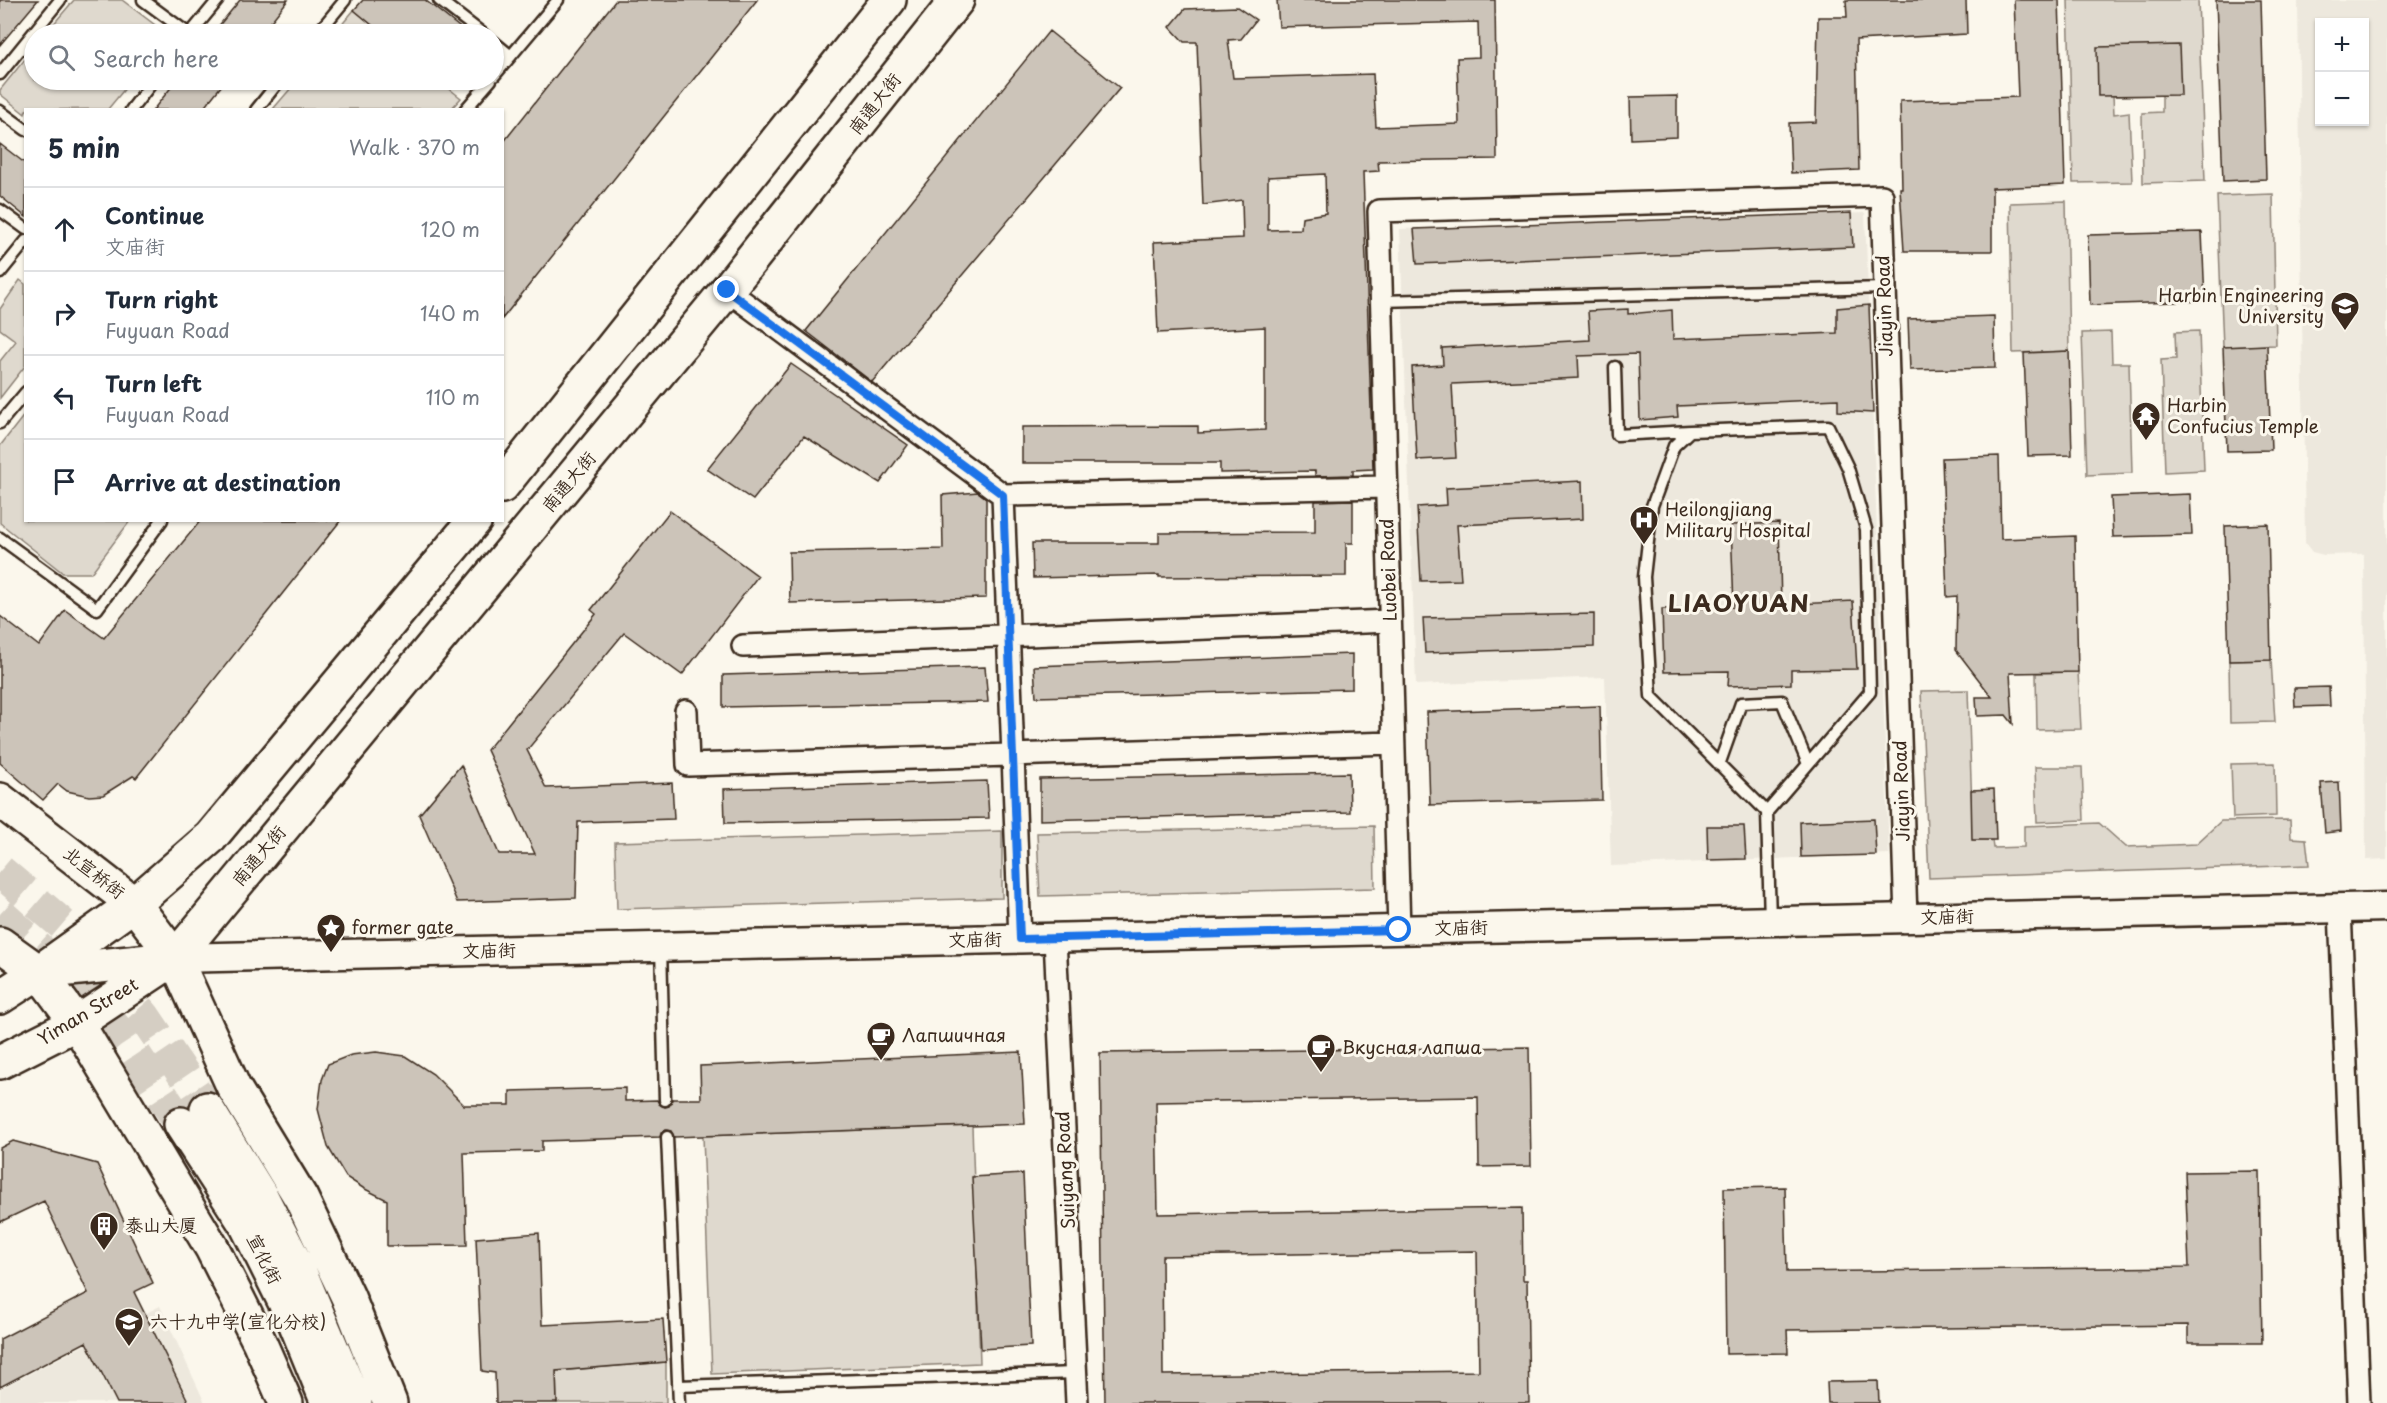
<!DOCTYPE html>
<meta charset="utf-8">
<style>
body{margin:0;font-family:"Playpen Sans","LXGW WenKai TC",sans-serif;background:#f2f2f3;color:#1f2937}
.controls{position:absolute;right:18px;top:18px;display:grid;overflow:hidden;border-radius:0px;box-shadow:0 2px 4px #0004}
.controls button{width:54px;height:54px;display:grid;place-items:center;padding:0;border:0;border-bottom:2px solid #e0e1e3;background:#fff;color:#1f2937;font:30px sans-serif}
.stop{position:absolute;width:18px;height:18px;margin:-14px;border:4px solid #1a73e8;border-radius:50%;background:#fff}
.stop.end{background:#1a73e8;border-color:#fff;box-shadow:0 2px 6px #0008}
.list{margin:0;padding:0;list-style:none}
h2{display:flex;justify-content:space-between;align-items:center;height:78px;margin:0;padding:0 24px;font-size:26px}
h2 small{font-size:20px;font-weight:400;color:#747a83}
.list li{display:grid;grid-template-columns:39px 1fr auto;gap:18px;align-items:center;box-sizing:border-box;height:84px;padding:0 24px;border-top:2px solid #e0e1e3}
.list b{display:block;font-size:22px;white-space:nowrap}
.list p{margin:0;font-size:20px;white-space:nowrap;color:#747a83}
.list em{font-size:20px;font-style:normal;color:#747a83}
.icon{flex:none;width:33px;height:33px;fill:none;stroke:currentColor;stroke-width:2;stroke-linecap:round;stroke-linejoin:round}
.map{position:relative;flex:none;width:2387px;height:1403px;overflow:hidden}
.search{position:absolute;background:#fff;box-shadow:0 2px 4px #0004;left:24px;top:24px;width:480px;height:66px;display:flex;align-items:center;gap:15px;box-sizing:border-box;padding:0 21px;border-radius:33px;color:#747a83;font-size:22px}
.panel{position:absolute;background:#fff;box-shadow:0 2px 4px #0004;left:24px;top:108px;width:480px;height:414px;border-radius:0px}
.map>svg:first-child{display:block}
.built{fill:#ede8dd;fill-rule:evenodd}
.green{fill:#dfd9ce;stroke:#8d8276;stroke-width:1.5}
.building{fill:#ccc4b9;stroke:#3b2a1e;stroke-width:1.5;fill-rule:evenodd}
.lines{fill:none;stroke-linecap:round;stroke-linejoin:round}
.primary-tunnel{stroke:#d5cec3;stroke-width:33;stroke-dasharray:33 16;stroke-linecap:butt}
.lane-casing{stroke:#3b2a1e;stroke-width:15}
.street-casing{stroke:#3b2a1e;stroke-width:26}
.secondary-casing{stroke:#3b2a1e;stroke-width:33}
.primary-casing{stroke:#3b2a1e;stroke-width:38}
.highway-casing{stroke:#3b2a1e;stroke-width:38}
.lane{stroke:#fbf7ec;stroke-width:10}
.street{stroke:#fbf7ec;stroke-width:21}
.secondary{stroke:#fbf7ec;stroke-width:28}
.primary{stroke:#fbf7ec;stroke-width:33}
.highway{stroke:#fbf7ec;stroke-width:33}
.route{stroke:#1a73e8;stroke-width:8}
.labels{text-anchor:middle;stroke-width:6;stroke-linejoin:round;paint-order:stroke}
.street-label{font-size:18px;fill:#3b2a1e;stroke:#fbf7ec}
.poi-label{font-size:18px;fill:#3b2a1e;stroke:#fbf7ec;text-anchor:start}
.district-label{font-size:24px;font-weight:bold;letter-spacing:1.5px;fill:#3b2a1e;stroke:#fbf7ec}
</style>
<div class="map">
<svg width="2387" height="1403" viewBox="0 0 2387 1403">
<rect width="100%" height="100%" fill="#fbf7ec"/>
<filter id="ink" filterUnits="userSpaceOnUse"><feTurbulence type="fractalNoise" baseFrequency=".0167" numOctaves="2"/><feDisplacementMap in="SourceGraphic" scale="12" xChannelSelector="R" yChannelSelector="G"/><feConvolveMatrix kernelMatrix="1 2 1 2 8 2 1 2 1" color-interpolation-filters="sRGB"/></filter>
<g filter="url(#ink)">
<!-- built -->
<path class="built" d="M2298,0H2387V859L2366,860L2364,554L2324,555L2312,552L2305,543ZM2320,22H2364V122H2320Z
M1865,213L1889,854L1611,866L1605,677L1416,685L1400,229Z
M160,1306L205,1403H0V1389Z"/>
<!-- green -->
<path class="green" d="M74,0H122L167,34H45Z
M2068,0H2198L2205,181L2143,183L2142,113L2162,112V95L2113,96L2114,114L2129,112L2132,182L2073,183Z
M354,10L383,34H334Z
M34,48V80H132L108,109L26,110L25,114L0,94V90Z
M298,80H438L461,98L451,109H273Z
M2273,194L2276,345L2223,347L2217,196Z
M2066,201L2069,351L2013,353L2010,203Z
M20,280L25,284V366L0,398V361L16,341L0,329V309Z
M2199,331L2204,470L2165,472L2161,360L2176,359L2175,332Z
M2111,332L2112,363H2129L2132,473L2087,475L2082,333Z
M25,414L26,520L130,521L91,573H63L0,523V446Z
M2271,660L2275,722L2230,723L2229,661Z
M2078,672L2081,729L2037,730L2036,673Z
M1968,690L1973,840H1992L1993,848L2024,847V826L2099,823L2126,847L2196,844L2221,821L2290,820L2291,838L2306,839L2309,865L1929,878L1921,691Z
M2275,763L2276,816L2233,818L2231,764Z
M2035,767H2082L2084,820L2037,822Z
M1374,826L1375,888L1040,896L1037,833Z
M1002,831V898L617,909L615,842Z
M972,1126L980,1363L712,1374L703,1136Z
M666,1362V1403H557L556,1371Z"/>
<!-- building -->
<path class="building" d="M0,0H38L0,45Z
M240,0H288L261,34H212Z
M363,0H425L468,34H383L354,10Z
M616,0H757L502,319V144Z
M1277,0H1495L1497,159L1378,161L1379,171L1363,172L1373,469L1353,470V475L1315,476V471L1220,473V463H1022V427L1198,426V433L1265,430V327L1158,333L1154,242L1243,238L1242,200L1203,205L1197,42H1184L1170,27L1185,9L1237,7L1256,20L1241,39L1228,40L1233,78L1373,74L1376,127L1459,124L1457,58L1479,57L1478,22L1279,27ZM1325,174L1326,213L1302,217L1301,229L1268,230V177Z
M1846,0H1966L1967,34L1856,40L1859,170L1791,173L1789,123L1816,122L1818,17H1847Z
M2014,0H2059L2065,185L1992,188V251H1904L1900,188H1902L1900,101L2018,97Z
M2216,0H2261L2266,179L2223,181Z
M1049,31L1120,88L872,382L806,331Z
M2179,45L2181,95L2098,96L2097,47Z
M177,80H226L202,110H153Z
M1677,96V137L1631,139L1630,97Z
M0,144L26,164V217L0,196Z
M1851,213L1853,247L1417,264L1414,229Z
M2202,232L2205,301L2090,305L2088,235Z
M1869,305L1873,413L1838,411V399L1677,406L1678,417L1640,420L1638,354L1578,356L1579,378L1452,384L1456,458L1417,460L1412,367L1443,365L1442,348L1590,340L1588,311L1628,309V314L1672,310L1673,339L1837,333V308Z
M1994,316L1995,368L1910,370L1908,319Z
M2267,345L2271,450L2227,451L2223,347Z
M2069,351L2072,455L2028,456L2024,353Z
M791,364L908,445L880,483L804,436L753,500L707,469Z
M1999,456L2001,539L2075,536L2078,672L2010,673L2013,724L2006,715L1977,716L1976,697H1992L1956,650L1957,596L1947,597L1942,458Z
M1582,481L1583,519L1457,525L1461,580L1421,581L1417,507L1447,505L1446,488Z
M978,492L986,498V598L790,603L789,552L943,549L942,495Z
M2190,494L2192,535L2113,537L2111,497Z
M1353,500V543H1346V576L1159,577V575L1033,578L1032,543H1159V533L1315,532V501Z
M670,511L758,576L682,675L624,633L527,750L546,788L672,783L674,819L578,822L576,898L457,902L419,815L461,765L499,854H535L487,750L596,614L591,610Z
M201,520H341L136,778L133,776L103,795L89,796L67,791L58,784L43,800L0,763V616L39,646L65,610L104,638Z
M1779,523L1781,605L1853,601L1857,669L1791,670V684L1728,686L1729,671L1664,672L1662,609L1734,607L1731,525Z
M2268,524L2271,660L2229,661L2225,526Z
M1594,614V647L1425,653L1423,618Z
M1352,654V689L1036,697L1034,666Z
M985,667L988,702L723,707V675Z
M2329,687L2330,706L2295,707L2294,688Z
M1600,706L1602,800L1430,805L1427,712Z
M1349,773L1350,812L1040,820V779Z
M987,781L989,818L725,823L724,789Z
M2339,782L2341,831L2325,833L2321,783Z
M1994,789L1996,840H1972L1971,790Z
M1874,819L1876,855L1801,857L1800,822Z
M1707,826H1744L1746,859L1708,860Z
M1529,1047L1531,1166L1479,1167L1478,1097L1156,1102L1158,1214L1522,1208L1523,1280H1527L1529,1403H1105L1100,1053ZM1477,1251L1479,1371L1163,1375L1162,1256Z
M376,1052L405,1056L433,1074L464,1105H510V1091L625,1088V1101L657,1100L659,1104L665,1107L669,1106L672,1099H701L700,1066L1021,1052L1025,1124L674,1137L671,1131L666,1130L661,1133L660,1137L542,1141V1151L464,1153L467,1245L387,1246V1200L363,1188L346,1177L328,1147L318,1109L322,1080L328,1064L351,1055Z
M13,1141L97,1164L153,1283L134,1292L189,1403H117L86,1342L0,1387V1339L88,1293L44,1201L0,1222V1148Z
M2259,1171L2262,1343H2188V1325L1787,1330L1788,1353L1726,1354L1724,1188L1785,1187L1787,1272L2189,1267L2185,1172Z
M1023,1174L1031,1346L981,1349L972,1177Z
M539,1233L542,1325L663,1319L666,1362L556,1371L557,1403H496L495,1373L482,1371L476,1238Z
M1878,1381L1879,1403H1828L1827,1382Z"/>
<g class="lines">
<!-- primary-tunnel -->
<path class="primary-tunnel" d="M0,871L68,929L144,1016L207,1109
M0,914L80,986L126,1041L181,1124"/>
<!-- lane casing -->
<g class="lane-casing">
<path id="lane" d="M143,0L189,34
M439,0L483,34
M190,34L218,0
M317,34L345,0
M494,42L511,56
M0,74L60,0
M494,76L558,0
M131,110L154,80
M256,110L280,80
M465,110L491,80
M0,111L26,130
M0,210L26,229
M0,273L26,241
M1381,301L1885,288
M1615,367L1617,435L1690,431
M0,423L26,392
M0,538L97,609L162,520
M1719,765L1741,703L1782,701L1808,764
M1767,812L1870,692L1866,529L1848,468L1828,426L1690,431L1674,446L1652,506L1644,577L1651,696L1767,812L1770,921
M661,947L665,1100
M667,1137L679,1403
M678,1386L1075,1373"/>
</g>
<!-- street casing -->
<g class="street-casing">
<path id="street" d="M727,290L1003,495L1020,939
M1003,495L1387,487
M743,646L1390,621
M686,711L688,765L1393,743
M2340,908L2359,1403
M1399,930L1379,211L1882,196L1906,918
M1055,938L1077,1403"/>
</g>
<!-- secondary casing -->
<g class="secondary-casing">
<path id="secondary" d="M175,958L2387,907"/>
</g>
<!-- primary casing -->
<g class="primary-casing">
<path id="primary" d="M0,800L134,904L175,958
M0,944L39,972
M0,997L39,972L170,959
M0,1062L77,1023L175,958"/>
</g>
<!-- highway casing -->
<g class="highway-casing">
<path id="highway" d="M502,486L889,0
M207,1109L262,1198L298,1268L355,1403
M181,1124L247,1226L295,1322L328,1403
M286,1403L259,1341L212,1248L77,1023L39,972L134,904L211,837L475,520
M390,1403L348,1297L301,1198L234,1088L175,958L727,290L957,0"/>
</g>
<!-- lane -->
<use href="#lane" class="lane"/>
<!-- street -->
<use href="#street" class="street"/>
<!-- secondary -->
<use href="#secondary" class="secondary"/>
<!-- primary -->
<use href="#primary" class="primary"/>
<!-- highway -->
<use href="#highway" class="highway"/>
</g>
</g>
<g class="lines" filter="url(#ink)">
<!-- route -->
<path class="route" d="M727,290L1003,495L1020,939L1399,930"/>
</g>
<!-- icons -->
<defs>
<g id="university-pin" transform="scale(1.5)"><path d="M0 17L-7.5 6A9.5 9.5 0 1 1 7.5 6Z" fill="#3b2a1e" stroke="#fbf7ec"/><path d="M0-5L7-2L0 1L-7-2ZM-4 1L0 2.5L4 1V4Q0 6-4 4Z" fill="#fff"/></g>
<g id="temple-pin" transform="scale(1.5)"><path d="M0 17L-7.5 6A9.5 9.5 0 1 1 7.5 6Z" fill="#3b2a1e" stroke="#fbf7ec"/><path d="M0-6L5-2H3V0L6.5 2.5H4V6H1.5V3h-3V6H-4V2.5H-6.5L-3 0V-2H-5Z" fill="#fff"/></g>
<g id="hospital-pin" transform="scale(1.5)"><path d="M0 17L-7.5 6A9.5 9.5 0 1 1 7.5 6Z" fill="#3b2a1e" stroke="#fbf7ec"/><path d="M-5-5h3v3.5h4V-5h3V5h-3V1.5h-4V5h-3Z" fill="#fff"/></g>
<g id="sight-pin" transform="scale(1.5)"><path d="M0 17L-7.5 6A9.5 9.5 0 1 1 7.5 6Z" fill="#3b2a1e" stroke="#fbf7ec"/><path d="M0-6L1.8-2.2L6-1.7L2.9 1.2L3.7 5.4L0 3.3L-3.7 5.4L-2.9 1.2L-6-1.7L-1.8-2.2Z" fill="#fff"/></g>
<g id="cafe-pin" transform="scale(1.5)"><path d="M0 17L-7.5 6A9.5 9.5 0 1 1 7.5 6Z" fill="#3b2a1e" stroke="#fbf7ec"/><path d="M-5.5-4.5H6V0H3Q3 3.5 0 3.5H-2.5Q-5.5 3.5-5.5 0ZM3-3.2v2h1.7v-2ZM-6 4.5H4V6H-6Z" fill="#fff"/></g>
<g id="building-pin" transform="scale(1.5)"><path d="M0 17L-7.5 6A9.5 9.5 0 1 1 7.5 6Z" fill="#3b2a1e" stroke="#fbf7ec"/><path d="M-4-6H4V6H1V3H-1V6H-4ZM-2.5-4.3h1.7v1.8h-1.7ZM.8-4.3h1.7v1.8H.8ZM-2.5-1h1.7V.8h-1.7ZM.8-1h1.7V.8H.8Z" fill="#fff"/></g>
<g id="school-pin" transform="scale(1.5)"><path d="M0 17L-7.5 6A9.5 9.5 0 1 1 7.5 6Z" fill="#3b2a1e" stroke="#fbf7ec"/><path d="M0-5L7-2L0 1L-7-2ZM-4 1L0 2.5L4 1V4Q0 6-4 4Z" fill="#fff"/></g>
</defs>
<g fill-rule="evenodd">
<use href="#university-pin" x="2345" y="306"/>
<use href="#temple-pin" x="2146" y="416"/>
<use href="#hospital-pin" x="1644" y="520"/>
<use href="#sight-pin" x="331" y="928"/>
<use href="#cafe-pin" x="881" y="1036"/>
<use href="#cafe-pin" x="1321" y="1048"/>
<use href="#building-pin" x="104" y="1226"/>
<use href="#school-pin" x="129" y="1322"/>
</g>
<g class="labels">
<!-- street labels -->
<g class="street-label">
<text transform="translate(875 104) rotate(-52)" y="6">南通大街</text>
<text transform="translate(1885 306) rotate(-92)" y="6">Jiayin Road</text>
<text transform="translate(569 482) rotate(-50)" y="6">南通大街</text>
<text transform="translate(1389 570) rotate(-92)" y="6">Luobei Road</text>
<text transform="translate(1902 791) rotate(-92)" y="6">Jiayin Road</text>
<text transform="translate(259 856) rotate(-50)" y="6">南通大街</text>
<text transform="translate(94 873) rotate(38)" y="6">北宣桥街</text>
<text transform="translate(1947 917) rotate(-1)" y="6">文庙街</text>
<text transform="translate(1461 928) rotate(-1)" y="6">文庙街</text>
<text transform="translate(975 940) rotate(-1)" y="6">文庙街</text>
<text transform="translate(489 951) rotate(-1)" y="6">文庙街</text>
<text transform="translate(88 1012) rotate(-31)" y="6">Yiman Street</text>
<text transform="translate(1066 1170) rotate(-93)" y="6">Suiyang Road</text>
<text transform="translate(264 1259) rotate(63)" y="6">宣化街</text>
</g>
<!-- poi labels -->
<g class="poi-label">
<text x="2324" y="302" text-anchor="end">Harbin Engineering<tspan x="2324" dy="21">University</tspan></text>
<text x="2167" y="412">Harbin<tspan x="2167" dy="21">Confucius Temple</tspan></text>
<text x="1665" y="516">Heilongjiang<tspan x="1665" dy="21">Military Hospital</tspan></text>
<text x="352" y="934">former gate</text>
<text x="902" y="1042">Лапшичная</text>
<text x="1342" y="1054">Вкусная лапша</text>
<text x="125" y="1232">泰山大厦</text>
<text x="150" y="1328">六十九中学(宣化分校)</text>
</g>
<!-- district labels -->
<g class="district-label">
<text x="1739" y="612">LIAOYUAN</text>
</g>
</g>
</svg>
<div class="controls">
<button>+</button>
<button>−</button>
</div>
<div class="stop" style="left:1399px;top:930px"></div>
<div class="stop end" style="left:727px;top:290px"></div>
<div class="search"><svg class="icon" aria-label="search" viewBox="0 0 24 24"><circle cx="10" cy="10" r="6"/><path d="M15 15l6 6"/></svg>Search here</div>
<section class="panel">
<h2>5 min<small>Walk · 370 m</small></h2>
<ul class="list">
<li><svg class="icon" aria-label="ahead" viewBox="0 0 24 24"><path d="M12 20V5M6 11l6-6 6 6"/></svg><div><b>Continue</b><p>文庙街</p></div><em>120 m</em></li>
<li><svg class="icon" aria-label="right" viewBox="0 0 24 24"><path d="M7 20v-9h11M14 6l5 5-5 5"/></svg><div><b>Turn right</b><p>Fuyuan Road</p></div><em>140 m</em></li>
<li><svg class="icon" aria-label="left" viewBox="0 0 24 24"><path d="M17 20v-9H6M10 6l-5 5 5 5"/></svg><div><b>Turn left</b><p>Fuyuan Road</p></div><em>110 m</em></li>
<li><svg class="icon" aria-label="arrive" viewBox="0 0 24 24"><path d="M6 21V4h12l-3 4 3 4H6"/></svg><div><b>Arrive at destination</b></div></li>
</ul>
</section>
</div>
